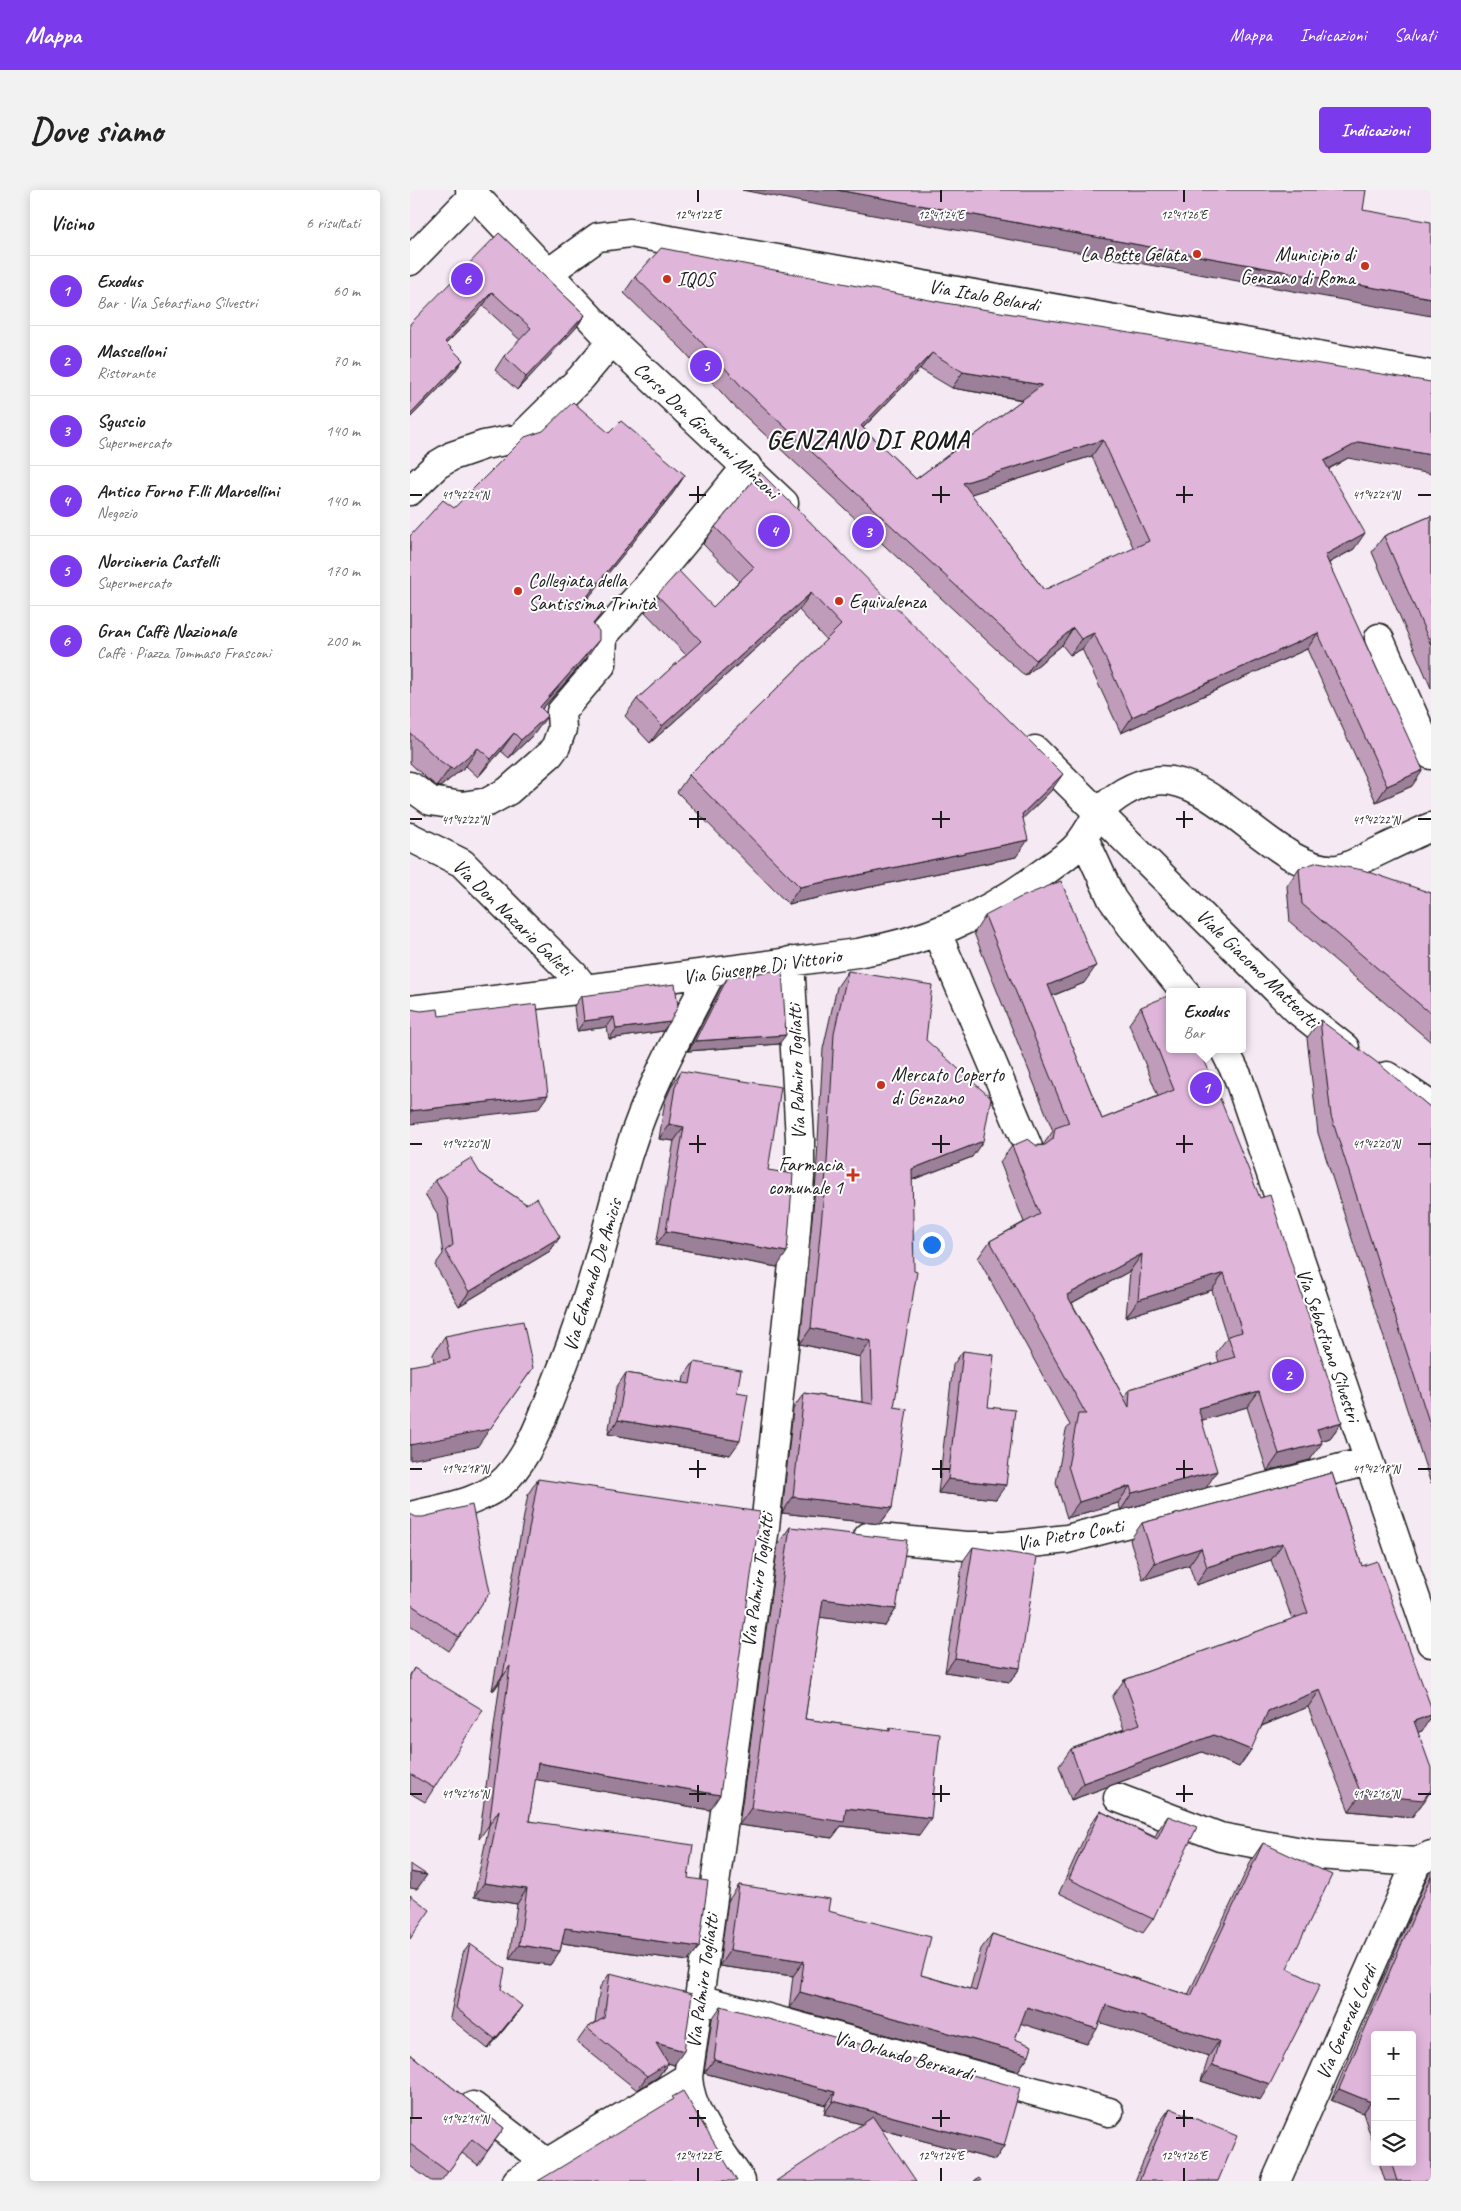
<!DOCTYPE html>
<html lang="it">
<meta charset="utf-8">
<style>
body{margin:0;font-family:Caveat,sans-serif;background:#f2f2f2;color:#222}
.controls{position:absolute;right:15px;bottom:15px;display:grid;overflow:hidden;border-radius:5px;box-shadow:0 2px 12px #0003}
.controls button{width:45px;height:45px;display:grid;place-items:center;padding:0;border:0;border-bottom:1px solid #e0e0e0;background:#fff;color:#222;font:25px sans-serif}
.you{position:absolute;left:521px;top:1054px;width:18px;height:18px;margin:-12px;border:4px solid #fff;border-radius:50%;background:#1a73e8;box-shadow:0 0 0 8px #1a73e833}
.badge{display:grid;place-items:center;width:32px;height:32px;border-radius:50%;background:#7c3aed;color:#fff;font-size:16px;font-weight:700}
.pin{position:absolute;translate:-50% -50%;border:2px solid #fff;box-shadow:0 1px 5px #0006}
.popup{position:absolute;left:756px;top:798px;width:80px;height:65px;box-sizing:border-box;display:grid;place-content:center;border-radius:5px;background:#fff;filter:drop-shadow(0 1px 4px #0005);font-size:16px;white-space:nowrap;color:#767676}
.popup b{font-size:19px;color:#222}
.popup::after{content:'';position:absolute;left:50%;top:100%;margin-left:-10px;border:10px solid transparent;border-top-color:#fff}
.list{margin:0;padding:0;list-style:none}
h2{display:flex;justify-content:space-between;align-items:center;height:65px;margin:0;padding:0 20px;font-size:21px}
h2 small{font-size:16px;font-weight:400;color:#767676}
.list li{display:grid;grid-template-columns:32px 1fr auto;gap:15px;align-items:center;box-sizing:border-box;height:70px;padding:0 20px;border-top:1px solid #e0e0e0}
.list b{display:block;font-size:19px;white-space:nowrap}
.list p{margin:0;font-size:16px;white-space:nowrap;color:#767676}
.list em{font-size:16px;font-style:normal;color:#767676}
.icon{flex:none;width:28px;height:28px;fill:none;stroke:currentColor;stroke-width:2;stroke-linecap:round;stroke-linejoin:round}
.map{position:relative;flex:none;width:1021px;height:1991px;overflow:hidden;border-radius:5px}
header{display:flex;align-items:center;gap:30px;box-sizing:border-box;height:70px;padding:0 25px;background:#7c3aed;color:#fff}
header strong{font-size:24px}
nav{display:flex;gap:28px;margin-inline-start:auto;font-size:18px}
.intro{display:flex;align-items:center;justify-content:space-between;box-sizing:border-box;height:120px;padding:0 30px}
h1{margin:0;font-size:35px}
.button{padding:12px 22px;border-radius:5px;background:#7c3aed;color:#fff;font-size:18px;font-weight:700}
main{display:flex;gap:30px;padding:0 30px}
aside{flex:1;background:#fff;border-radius:5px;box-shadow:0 2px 12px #0003}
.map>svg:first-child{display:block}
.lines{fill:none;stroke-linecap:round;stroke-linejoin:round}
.minor-casing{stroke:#1c1c1c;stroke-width:31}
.major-casing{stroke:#1c1c1c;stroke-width:31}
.minor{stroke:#fff;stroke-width:28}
.major{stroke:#fff;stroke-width:28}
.wall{fill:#c09cbb;stroke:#1c1c1c;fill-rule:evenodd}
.shaded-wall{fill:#9c7f99;stroke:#1c1c1c}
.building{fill:#dfb5da;stroke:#1c1c1c;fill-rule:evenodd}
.ticks{fill:none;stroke:#1c1c1c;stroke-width:2}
.poi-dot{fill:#c8321e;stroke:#fff;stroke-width:2}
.labels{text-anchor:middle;stroke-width:4;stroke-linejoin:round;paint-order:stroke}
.poi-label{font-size:20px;fill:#1c1c1c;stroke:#fff;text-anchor:start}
.street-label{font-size:20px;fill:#1c1c1c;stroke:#fff}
.district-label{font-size:25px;font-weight:bold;letter-spacing:1px;fill:#1c1c1c;stroke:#fff}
.ticks-label{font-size:12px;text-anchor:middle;fill:#1c1c1c;stroke:#fff;stroke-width:4;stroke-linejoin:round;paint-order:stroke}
</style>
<header>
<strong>Mappa</strong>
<nav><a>Mappa</a><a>Indicazioni</a><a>Salvati</a></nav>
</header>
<div class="intro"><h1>Dove siamo</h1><a class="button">Indicazioni</a></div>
<main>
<aside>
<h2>Vicino<small>6 risultati</small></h2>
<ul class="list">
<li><span class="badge">1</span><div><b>Exodus</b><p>Bar · Via Sebastiano Silvestri</p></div><em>60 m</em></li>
<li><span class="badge">2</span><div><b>Mascelloni</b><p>Ristorante</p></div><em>70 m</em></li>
<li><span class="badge">3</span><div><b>Sguscio</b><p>Supermercato</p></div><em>140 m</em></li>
<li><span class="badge">4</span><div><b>Antico Forno F.lli Marcellini</b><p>Negozio</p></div><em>140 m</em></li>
<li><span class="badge">5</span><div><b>Norcineria Castelli</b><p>Supermercato</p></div><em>170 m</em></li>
<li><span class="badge">6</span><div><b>Gran Caffè Nazionale</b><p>Caffè · Piazza Tommaso Frasconi</p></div><em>200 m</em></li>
</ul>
</aside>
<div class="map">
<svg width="1021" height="1991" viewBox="0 0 1021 1991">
<rect width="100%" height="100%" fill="#f5e9f4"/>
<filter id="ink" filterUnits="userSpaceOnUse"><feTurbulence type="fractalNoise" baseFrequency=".02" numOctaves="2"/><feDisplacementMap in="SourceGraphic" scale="10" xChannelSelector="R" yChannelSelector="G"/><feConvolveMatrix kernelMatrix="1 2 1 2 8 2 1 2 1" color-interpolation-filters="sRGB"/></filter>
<g filter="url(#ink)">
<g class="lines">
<!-- minor casing -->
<g class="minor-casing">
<path id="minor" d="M0,71L65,4
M138,83L188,47L220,43L1021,185
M0,301L27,275L42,266L74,255L110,248L171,188L202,151
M969,448L1021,565
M0,596L21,611L52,616L78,612L98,601L140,564L146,556L152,539L151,522L192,474L193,446L241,392L337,276
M0,647L52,673L164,785L175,799
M674,648L702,709L722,737L775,802
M527,743L618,957
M0,820L175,799L447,763C515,752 572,727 627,687C639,678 652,670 663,660C676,648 680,635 689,623C702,607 724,594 744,591C805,581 867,685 928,679C939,677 950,670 959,666C980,656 1000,646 1021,637
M814,859L828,887L842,928L1021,1453
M0,1326C32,1318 74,1313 97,1288C120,1263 131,1231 143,1201C156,1169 168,1136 179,1102C193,1057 204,1010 218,964C238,900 270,842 301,783
M458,1347L556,1356H595L657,1349L958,1271
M708,1608L810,1647L908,1665L1007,1672
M289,1809L699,1922
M63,1916L137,1973
M107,1991L278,1887
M331,1991C311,1960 280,1924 278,1887L355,1337L384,1065L390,987V949L380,771
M866,1991L1007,1672L1021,1665"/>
</g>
<!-- major casing -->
<g class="major-casing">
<path id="major" d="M60,0L202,151L374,313
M625,560L887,820L935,858
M977,886L1021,916"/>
</g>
<!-- minor -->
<use href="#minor" class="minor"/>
<!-- major -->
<use href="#major" class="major"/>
</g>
<!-- wall -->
<path class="wall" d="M89,43L175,125L166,138L107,200L85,180L94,166L110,150L73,116L36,154L44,183L0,228Z
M225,87L938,268L919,279L944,359L919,373L1002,596L966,612L897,459L711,543L672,459L660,465L652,455L615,486L322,214L273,160L214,103ZM510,179L542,198L612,210L506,289L453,238ZM682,266L724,359L634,400L561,304Z
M199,243L275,285L263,303L176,410L184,435L177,468L132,519L125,543L99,568L91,561L68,587L56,576L30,597L27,596L16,588L0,573V346L44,318Z
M350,282L641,601L613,628L606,667L378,714L267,602L279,585L416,450L389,420L240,553L215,526L227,509L276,465L235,422L247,405L303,417L329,391L293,354L305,337Z
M1021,326V498L962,362L974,346Z
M889,678L1021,703V852L880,732L877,696Z
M575,726L674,793L642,806L692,929L748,906L719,834L731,817L932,1232L920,1248L911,1251L900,1270L857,1281L837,1217L792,1230L796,1298L711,1320L708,1313L657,1328L646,1293L656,1240L660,1235L568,1068L580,1051L614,1032L590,972L602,956L633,955L643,941L564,743ZM720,1081L716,1127L802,1100L817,1148L806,1163L809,1172L720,1199L714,1208L662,1113Z
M438,781L516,850L562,967L502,990L484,1217L482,1318L470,1334L372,1323L383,1219L394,1203L452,1212L450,1167L390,1154L406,988L413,859L427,797Z
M318,787L369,854L278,861L311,797Z
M171,806L253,841L199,849L197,837L167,841L164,816Z
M910,830L1021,918V1294L908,943L897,848Z
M271,881L358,980L367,1077L246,1055L264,951L249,949L255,911L262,895Z
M70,983L116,1014L150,1047L140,1061L49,1116L25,1075L33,1064L27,1023L15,1004L25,990Z
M35,1146L67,1257L24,1172L23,1164Z
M553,1161L578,1217L586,1309L528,1303L543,1175Z
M284,1172L327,1202L320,1265L198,1244L206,1198L216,1183L273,1193L274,1186Z
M922,1283L952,1376L1012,1541L1008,1542L1015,1610L1002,1627L939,1621L898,1517L852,1536L829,1577L792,1562L661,1610L649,1576L661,1559L714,1539L702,1507L714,1490L882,1429L861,1370L786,1395L779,1375L733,1390L720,1350L732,1333Z
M128,1289L300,1620L125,1589L119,1631L278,1688L289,1757L278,1771L152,1753L150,1761L140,1775L99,1769L107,1714L64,1707L79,1635L69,1649L90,1492L84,1500H82L118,1304Z
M0,1324L80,1402L39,1461L0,1435Z
M380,1337L486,1419L475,1436L410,1427L395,1529L478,1541L480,1538L509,1645L431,1636L422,1648L329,1635L368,1354Z
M563,1357L610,1478L600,1492L535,1482L553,1371Z
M4,1478L24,1598L15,1612L0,1603V1485Z
M690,1621L745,1647L748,1640L758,1626L743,1729L733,1743L649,1703L680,1635Z
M853,1653L877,1778L850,1910L791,1891L799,1866L690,1832L677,1854L611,1833L605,1849L619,1865L608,1881L379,1818L383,1786L309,1776L318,1711L329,1695L418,1721L511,1785L560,1799L571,1759L582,1744L778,1805L842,1669Z
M1021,1681V1991H975L969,1972H1002L965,1845V1959L953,1923L921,1910L1019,1683Z
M60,1754L105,1826L78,1859L40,1828L53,1763Z
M200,1783L264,1875L258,1873L248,1887L227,1900L167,1852L177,1838L185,1833L190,1797Z
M311,1816L594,1956L585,1970L414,1924L416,1915L294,1883L302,1829Z
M0,1864L94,1938L68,1975L52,1963L31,1991H21L0,1976Z
M760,1918L808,1991H725L750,1932Z"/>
<!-- shaded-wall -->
<path class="shaded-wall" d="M332,0H427L1021,108V126L397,13Z
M82,102L73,116L25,165L35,152Z
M175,125L166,138L107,200L116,187Z
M522,163L510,179L439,252L451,236Z
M53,170L44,183L0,228V225Z
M553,182L632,195L621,211L542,198Z
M693,250L682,266L542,310L553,293Z
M949,252L1021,265V284L938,268L903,287L914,271Z
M275,285L263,303L163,427L175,409Z
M955,343L944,359L904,381L915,365Z
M401,403L389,420L240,553L252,536Z
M663,438L652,455L615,486L626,470Z
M684,443L672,459L660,465L671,449Z
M908,443L897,459L711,543L722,527Z
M189,450L177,468L118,535L130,517Z
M138,525L125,543L99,568L111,550Z
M104,543L91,561L68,587L81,569Z
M68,558L56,576L30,597L27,596L40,578Z
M1013,580L1002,596L966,612L977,596Z
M653,584L641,601L600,641L612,624Z
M618,650L606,667L378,714L390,697Z
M686,776L674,793L626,812L638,795Z
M204,827L197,837L167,841L174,831Z
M260,832L253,841L199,849L206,839Z
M376,845L369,854L278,861L285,851Z
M138,905L128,919L0,934V921Z
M259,934L274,937L264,951L249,949Z
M573,951L562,967L491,994L502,979Z
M256,1041L377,1062L367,1077L246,1055Z
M150,1047L140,1061L49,1116L59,1102Z
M732,1064L720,1081L645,1122L657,1105Z
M814,1083L802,1100L716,1127L728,1110Z
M401,1138L461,1151L450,1167L390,1154Z
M123,1178L67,1257L0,1270V1255Z
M849,1201L837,1217L776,1235L788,1218Z
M208,1230L330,1251L320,1265L198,1244Z
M932,1232L920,1248L895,1256L907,1239Z
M912,1253L900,1270L857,1281L869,1264Z
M807,1281L796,1298L711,1320L722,1303Z
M538,1289L596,1295L586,1309L528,1303Z
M720,1296L708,1313L657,1328L669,1312Z
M383,1307L482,1318L470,1334L372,1323Z
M873,1353L861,1370L786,1395L797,1377Z
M791,1358L779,1375L733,1390L745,1373Z
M413,1409L486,1419L475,1436L401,1426Z
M545,1468L610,1478L600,1492L535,1482Z
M93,1485H94L84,1500H82Z
M910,1500L898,1517L846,1538L858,1521Z
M1021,1525V1527L1012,1541L992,1548L1004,1531Z
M804,1545L841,1560L829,1577L792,1562L661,1610L673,1593Z
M128,1573L310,1605L300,1620L117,1588Z
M1021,1600L1015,1610L1002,1627L939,1621L951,1604Z
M341,1618H436L521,1628L509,1645L431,1636L422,1648L329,1635Z
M0,1682L17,1685L7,1699L0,1698Z
M74,1693L117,1699L107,1714L64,1707Z
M155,1738L289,1757L278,1771L145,1752Z
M109,1755L150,1761L140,1775L99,1769Z
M320,1760L394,1771L383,1786L309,1776Z
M390,1802L619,1865L608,1881L379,1818Z
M696,1815L809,1851L799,1866L685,1831Z
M112,1816L105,1826L78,1859L85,1849Z
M617,1817L687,1839L677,1854L606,1832Z
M246,1853L274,1861L264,1875L258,1873L248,1887L227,1900L237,1886Z
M304,1870L425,1902L416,1915L294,1883Z
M802,1875L860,1894L850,1910L791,1891Z
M929,1899L961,1912L953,1923L921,1910Z
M423,1911L594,1956L585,1970L414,1924Z"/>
<!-- building -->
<path class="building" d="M427,0H956L953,20L1021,32V108Z
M89,43L175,125L116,187L94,166L121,138L82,102L35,152L53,170L0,225V134Z
M251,58L535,113L1021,192V265L949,252L914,271L955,343L915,365L1013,580L977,596L908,443L722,527L684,443L671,449L663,438L626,470L333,198L284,144L225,87ZM522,163L553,182L632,195L506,289L451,236ZM693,250L739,351L634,400L553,293Z
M163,212L199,243L211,231L275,285L175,409L191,424L183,434L189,441V450L130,517L138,525L111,550L104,543L81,569L68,558L43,579L40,578L29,570L0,543V346L33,310L44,318L115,247L133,241Z
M350,282L653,584L612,624L618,650L390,697L279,585L431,435L401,403L252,536L227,509L291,451L247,405L269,381L303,417L344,377L305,337Z
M1021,326V455L974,346Z
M908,672L953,680L1021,703V824L892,714L889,678Z
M651,691L686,776L638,795L692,929L764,900L731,817L760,805V859H790L850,1008L860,1005L932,1232L907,1239L912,1253L869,1264L849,1201L788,1218L807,1281L722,1303L720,1296L669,1312L658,1276L668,1224H676L580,1051L630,1024L602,956L618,949L627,956L635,955L643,949L645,938L659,933L575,726L609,708ZM732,1064L728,1110L814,1083L832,1142L818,1146L825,1167L720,1199L719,1217L657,1105Z
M372,780L376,845L285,851L318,787Z
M438,781L522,795L516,850L581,908L573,951L502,979L504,1081L507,1082L484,1217L497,1219L482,1318L383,1307L394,1203L463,1214L461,1151L401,1138L417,972L424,843Z
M265,794L268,816L260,832L206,839L204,827L174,831L171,806Z
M127,814L138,905L0,921V819L11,821L28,819L29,826Z
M910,830L969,874L1021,918V1238L921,926Z
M271,881L371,897L358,980L383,984L377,1062L256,1041L274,937L259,934L265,897Z
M61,968L70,983L116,1014L127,1008L150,1047L59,1102L35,1061L43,1055L37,1009L25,990Z
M113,1131L123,1178L80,1239L0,1255V1176L40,1169L35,1146Z
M553,1161L584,1165L578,1217L605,1220L596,1295L538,1289Z
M284,1172L331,1180L327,1202L338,1204L330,1251L208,1230L216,1183L280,1194Z
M922,1283L952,1376L967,1371L1021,1517V1525L1004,1531L1021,1578V1600L1013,1610L951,1604L910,1500L858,1521L841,1560L804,1545L673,1593L661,1559L730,1534L714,1490L898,1423L873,1353L797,1377L791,1358L745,1373L732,1333Z
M128,1289L350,1322L310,1605L128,1573L119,1631L283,1655L278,1688L298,1691L289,1757L155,1738L150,1761L109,1755L117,1699L74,1693L89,1620L79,1635L100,1476L94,1485H93Z
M62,1315L80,1402L49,1447L0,1414V1324L6,1327H13Z
M380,1337L497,1350L486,1419L413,1409L395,1529L480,1541V1538L530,1544L521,1628L436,1618L434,1632L341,1618Z
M563,1357L627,1367L610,1478L545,1468Z
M4,1478L73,1520L24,1598L0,1584V1486Z
M690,1621L747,1649L758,1626L787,1637L743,1729L659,1689Z
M853,1653L922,1685L877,1778L910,1795L860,1894L802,1875L809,1851L696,1815L687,1839L617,1817L605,1849L622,1856L619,1865L390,1802L394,1771L320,1760L329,1695L420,1709L418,1721L521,1747L511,1785L566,1801L582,1744L781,1806Z
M0,1674L17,1685L0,1682Z
M1021,1686V1991H987L981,1972H1002V1845H965V1924L961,1912L929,1899Z
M0,1705L20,1720L0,1749Z
M60,1754L95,1779L91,1799L112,1816L85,1849L46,1818Z
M200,1783L282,1804L274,1861L246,1853L258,1873L237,1886L177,1838L194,1828Z
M311,1816L610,1898L594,1956L423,1911L425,1902L304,1870Z
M0,1864L94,1938L77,1961L62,1949L38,1982L0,1954Z
M273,1901L327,1991H128L264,1909L262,1907Z
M760,1918L827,1946L808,1991H729Z
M463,1927L506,1991H366Z
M569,1988L571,1991H564Z"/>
</g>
<!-- ticks -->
<path class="ticks" d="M288,0V12M531,0V12M774,0V12M288,296V313M531,296V313M774,296V313M0,305H12M279,305H296M522,305H540M766,305H783M1008,305H1021M288,621V638M531,621V638M774,621V638M0,629H12M279,629H296M522,629H540M766,629H783M1008,629H1021M288,945V963M531,945V963M774,945V963M0,954H12M279,954H296M522,954H540M766,954H783M1008,954H1021M288,1270V1288M531,1270V1288M774,1270V1288M0,1279H12M279,1279H296M522,1279H540M766,1279H783M1008,1279H1021M288,1595V1612M531,1595V1612M774,1595V1612M0,1604H12M279,1604H296M522,1604H540M766,1604H783M1008,1604H1021M288,1920V1937M531,1920V1937M774,1920V1937M0,1928H12M279,1928H296M522,1928H540M766,1928H783M288,1978V1991M531,1978V1991M774,1978V1991"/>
<!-- markers -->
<g class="poi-dot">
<circle cx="787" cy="64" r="5"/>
<circle cx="955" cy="76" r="5"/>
<circle cx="257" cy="89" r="5"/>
<circle cx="108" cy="401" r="5"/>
<circle cx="429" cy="411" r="5"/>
<circle cx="471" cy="895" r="5"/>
<path d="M440.5 977.5h5v5h5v5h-5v5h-5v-5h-5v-5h5z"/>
</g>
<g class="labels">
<!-- poi labels -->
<g class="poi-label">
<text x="777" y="71" text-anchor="end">La Botte Gelata</text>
<text x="945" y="71" text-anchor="end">Municipio di<tspan x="945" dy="23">Genzano di Roma</tspan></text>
<text x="267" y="96">IQOS</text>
<text x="118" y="397">Collegiata della<tspan x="118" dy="23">Santissima Trinità</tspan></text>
<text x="439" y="418">Equivalenza</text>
<text x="481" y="891">Mercato Coperto<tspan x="481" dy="23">di Genzano</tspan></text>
<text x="433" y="981" text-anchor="end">Farmacia<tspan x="433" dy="23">comunale 1</tspan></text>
</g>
<!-- street labels -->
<g class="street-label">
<text transform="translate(574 105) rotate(10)" y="7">Via Italo Belardi</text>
<text transform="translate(297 240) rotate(43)" y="7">Corso Don Giovanni Minzoni</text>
<text transform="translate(103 727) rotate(44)" y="7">Via Don Nazario Galieti</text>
<text transform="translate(352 776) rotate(-8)" y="7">Via Giuseppe Di Vittorio</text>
<text transform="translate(848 778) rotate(44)" y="7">Viale Giacomo Matteotti</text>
<text transform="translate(386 882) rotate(-92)" y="7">Via Palmiro Togliatti</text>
<text transform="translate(182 1085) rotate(-73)" y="7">Via Edmondo De Amicis</text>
<text transform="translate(919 1155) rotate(71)" y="7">Via Sebastiano Silvestri</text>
<text transform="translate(660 1344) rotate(-10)" y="7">Via Pietro Conti</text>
<text transform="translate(347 1390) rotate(-82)" y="7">Via Palmiro Togliatti</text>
<text transform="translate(292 1791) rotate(-82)" y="7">Via Palmiro Togliatti</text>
<text transform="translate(936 1832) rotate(-66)" y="7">Via Generale Lordi</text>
<text transform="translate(494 1865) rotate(15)" y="7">Via Orlando Bernardi</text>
</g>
<!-- district labels -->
<g class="district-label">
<text x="458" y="258">GENZANO DI ROMA</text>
</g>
</g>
<g class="ticks-label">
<text x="288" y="29">12°41'22"E</text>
<text x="531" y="29">12°41'24"E</text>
<text x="774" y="29">12°41'26"E</text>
<text x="55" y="309">41°42'24"N</text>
<text x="966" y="309">41°42'24"N</text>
<text x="55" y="634">41°42'22"N</text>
<text x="966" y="634">41°42'22"N</text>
<text x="55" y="958">41°42'20"N</text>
<text x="966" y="958">41°42'20"N</text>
<text x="55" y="1283">41°42'18"N</text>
<text x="966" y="1283">41°42'18"N</text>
<text x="55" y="1608">41°42'16"N</text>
<text x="966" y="1608">41°42'16"N</text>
<text x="55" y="1933">41°42'14"N</text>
<text x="288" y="1970">12°41'22"E</text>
<text x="531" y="1970">12°41'24"E</text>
<text x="774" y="1970">12°41'26"E</text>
</g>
</svg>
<div class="controls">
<button>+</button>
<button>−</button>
<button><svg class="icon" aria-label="layers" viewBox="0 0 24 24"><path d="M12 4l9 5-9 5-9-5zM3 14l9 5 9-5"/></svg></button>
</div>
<div class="you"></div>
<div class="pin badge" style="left:796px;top:898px">1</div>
<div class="popup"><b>Exodus</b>Bar</div>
<div class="pin badge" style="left:878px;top:1185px">2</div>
<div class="pin badge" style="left:458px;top:342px">3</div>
<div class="pin badge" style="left:364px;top:341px">4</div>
<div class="pin badge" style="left:296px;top:176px">5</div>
<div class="pin badge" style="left:57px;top:89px">6</div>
</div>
</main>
